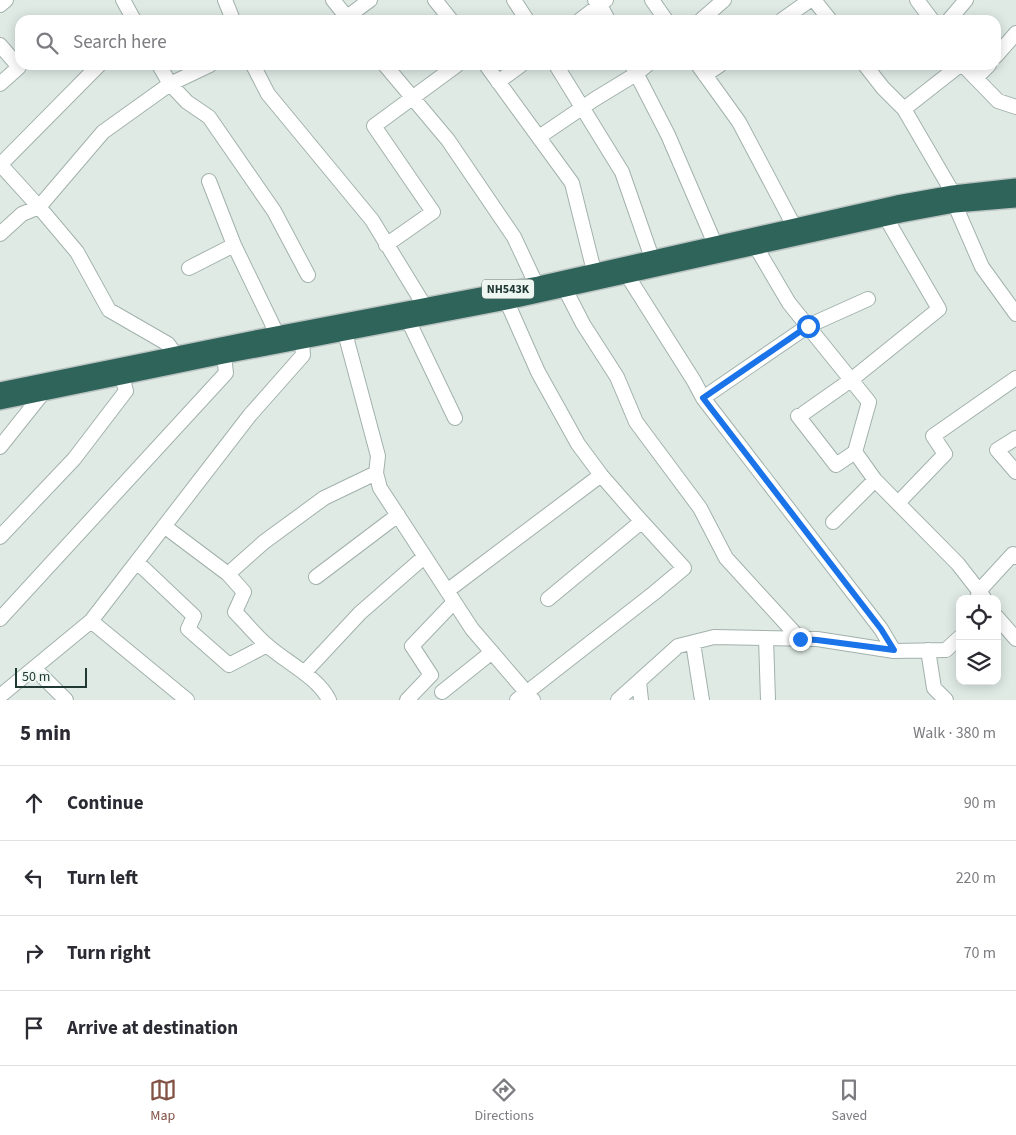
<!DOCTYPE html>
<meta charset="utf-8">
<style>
body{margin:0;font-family:"Source Sans 3",sans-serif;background:#f7f7f7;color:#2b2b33}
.controls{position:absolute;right:15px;bottom:15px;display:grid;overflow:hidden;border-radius:10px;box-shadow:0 2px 12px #0003}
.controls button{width:45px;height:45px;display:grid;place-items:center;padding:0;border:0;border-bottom:1px solid #e1e1e2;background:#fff;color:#2b2b33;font:25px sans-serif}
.scale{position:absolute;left:15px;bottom:12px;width:72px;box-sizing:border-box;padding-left:5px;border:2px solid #213933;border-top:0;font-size:14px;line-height:18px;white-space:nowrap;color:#213933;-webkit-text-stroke:4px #eff7f3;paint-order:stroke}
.stop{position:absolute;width:15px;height:15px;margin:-11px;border:4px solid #1a73e8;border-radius:50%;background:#fff}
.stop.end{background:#1a73e8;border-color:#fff;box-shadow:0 1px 5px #0008}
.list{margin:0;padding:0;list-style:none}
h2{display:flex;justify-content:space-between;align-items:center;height:65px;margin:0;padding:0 20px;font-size:21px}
h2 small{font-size:16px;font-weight:400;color:#7c7c81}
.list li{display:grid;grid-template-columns:32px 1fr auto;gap:15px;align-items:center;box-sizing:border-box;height:75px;padding:0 20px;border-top:1px solid #e1e1e2}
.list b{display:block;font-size:19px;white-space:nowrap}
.list em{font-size:16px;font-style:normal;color:#7c7c81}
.icon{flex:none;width:28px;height:28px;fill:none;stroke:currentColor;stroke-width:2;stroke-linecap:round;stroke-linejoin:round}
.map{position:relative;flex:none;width:1016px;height:700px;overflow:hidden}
.search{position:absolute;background:#fff;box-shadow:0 2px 12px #0003;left:15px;right:15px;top:15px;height:55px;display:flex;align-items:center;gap:12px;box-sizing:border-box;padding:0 18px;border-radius:15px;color:#7c7c81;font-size:19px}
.sheet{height:365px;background:#fff}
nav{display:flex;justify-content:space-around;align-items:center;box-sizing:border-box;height:70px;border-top:1px solid #e1e1e2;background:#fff;font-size:14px;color:#7c7c81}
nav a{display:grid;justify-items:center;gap:2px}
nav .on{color:#825245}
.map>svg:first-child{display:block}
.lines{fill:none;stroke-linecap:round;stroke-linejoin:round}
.minor-casing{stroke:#a2b1ac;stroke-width:16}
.highway-casing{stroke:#bcc4c2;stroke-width:18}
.minor{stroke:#fff;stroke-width:14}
.highway{stroke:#2e645a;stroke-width:15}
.route{stroke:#1a73e8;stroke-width:6}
.labels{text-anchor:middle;stroke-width:4;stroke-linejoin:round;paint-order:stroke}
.shield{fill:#eff7f3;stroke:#5f726d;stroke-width:1}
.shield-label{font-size:12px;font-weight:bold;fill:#213933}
</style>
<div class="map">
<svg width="1016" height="700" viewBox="0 0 1016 700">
<rect width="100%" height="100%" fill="#dfeae5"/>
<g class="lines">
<!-- minor casing -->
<g class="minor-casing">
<path id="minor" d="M123,0L134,20
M225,0L233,20
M333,0L349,20
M435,0L451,20
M514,0L527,20
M595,0L600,5L608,20
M652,0L666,20
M814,0L830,20
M917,0L932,20
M0,5L6,0
M343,20L370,0
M580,20L606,0
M701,20L724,0
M782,20L810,0
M949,20L966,0
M0,45L19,67L0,84
M996,56L1016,33
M159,65L170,84L187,102L209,117L274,211L308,275
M253,65L268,94L372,220L424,305
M385,65L448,140L514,237L536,284
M486,65L572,183L594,271
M556,65L622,172L652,258
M632,65L668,135L715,244
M698,65L739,122L794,226
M865,65L883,88L904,109L953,193
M963,65L998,101L1016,107
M705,75L720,65
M976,78L989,65
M498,82L521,65
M904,109L960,65
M539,137L595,99L636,74L647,65
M0,164L39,207L77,252L109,310L168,344L176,355
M0,165L99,65
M209,181L234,245L277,334
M955,205L982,267L1016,314
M0,234L22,214L39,207L103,132L170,84L210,65
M386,245L433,212L374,126L457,65
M756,247L789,303L869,402L855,452L875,480L958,564L979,591L977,599
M189,268L234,245
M627,275L694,381L703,398L881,629L894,651
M565,289L583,324L617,377L636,422L700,508L726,558L800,639
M507,302L538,372L578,444L601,475L635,514L684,568L654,593L517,700
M408,320L455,418
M345,333L378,456L376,473L380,488L472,629L533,700
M703,398L808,326L868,299
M804,413L851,380L939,309L886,218
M798,416L836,465L855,452
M1016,438L997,450L1016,472
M0,447L43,393
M898,503L945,454L933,436L1016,378
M833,522L875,480
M164,526L228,574L264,542L324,498L376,473
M0,537L74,459L126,391L122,377
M137,562L194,616L188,629L229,665L267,645
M228,574L244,592L235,612C246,623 256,636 268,646C286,662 319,678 329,700
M316,577L398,515
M447,591L601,475
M984,598L979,591L1013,554L1016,557
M548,599L641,522
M997,617L1016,639
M0,619L226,373L224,356
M91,621L187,700
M766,638L768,700
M693,643L702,700
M928,650L934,688L946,700
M34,668L66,700
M304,673L360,613L424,557
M639,682L641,700
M442,692L492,652
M0,696L91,621L250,415L303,355L302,342
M407,700L431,675L412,646L454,602
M618,700L678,646L714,637L817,639L894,651L946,650L960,637"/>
</g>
<!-- highway casing -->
<g class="highway-casing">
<path id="highway" d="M0,390L260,337L538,284L897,203L953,193L1016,186
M0,402L224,356L507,302L901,215L955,205L1016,200"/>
</g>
<!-- minor -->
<use href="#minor" class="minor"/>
<!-- highway -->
<use href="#highway" class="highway"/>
</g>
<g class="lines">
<!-- route -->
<path class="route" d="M800,639L817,640L894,650L881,629L703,398L808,326"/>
</g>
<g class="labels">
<!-- shield labels -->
<rect class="shield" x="482" y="279.5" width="52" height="19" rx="4"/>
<g class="shield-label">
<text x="508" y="293">NH543K</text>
</g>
</g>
</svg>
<div class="controls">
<button><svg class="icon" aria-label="locate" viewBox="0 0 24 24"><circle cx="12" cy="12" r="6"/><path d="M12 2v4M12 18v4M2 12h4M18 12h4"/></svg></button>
<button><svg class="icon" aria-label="layers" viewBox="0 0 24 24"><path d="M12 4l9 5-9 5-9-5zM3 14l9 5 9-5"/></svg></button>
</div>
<div class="scale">50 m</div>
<div class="stop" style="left:808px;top:326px"></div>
<div class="stop end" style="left:800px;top:639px"></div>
<div class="search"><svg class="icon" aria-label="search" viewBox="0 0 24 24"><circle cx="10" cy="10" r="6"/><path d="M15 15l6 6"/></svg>Search here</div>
</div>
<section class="sheet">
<h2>5 min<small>Walk · 380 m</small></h2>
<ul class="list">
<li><svg class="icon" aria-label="ahead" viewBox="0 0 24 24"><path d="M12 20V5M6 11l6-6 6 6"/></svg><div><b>Continue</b></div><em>90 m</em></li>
<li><svg class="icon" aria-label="left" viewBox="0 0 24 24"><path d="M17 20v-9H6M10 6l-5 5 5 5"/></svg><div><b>Turn left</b></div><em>220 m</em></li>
<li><svg class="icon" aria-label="right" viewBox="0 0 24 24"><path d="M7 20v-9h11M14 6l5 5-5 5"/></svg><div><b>Turn right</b></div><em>70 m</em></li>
<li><svg class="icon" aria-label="arrive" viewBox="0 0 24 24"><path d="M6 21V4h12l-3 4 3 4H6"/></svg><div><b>Arrive at destination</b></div></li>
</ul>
</section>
<nav>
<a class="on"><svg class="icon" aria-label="map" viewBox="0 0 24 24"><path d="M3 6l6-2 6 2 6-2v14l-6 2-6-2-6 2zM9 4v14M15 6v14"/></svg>Map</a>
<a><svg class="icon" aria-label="directions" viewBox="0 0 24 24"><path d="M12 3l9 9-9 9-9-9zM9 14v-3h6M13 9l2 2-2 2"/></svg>Directions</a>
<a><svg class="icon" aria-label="saved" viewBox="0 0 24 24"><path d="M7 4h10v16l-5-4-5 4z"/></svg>Saved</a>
</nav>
